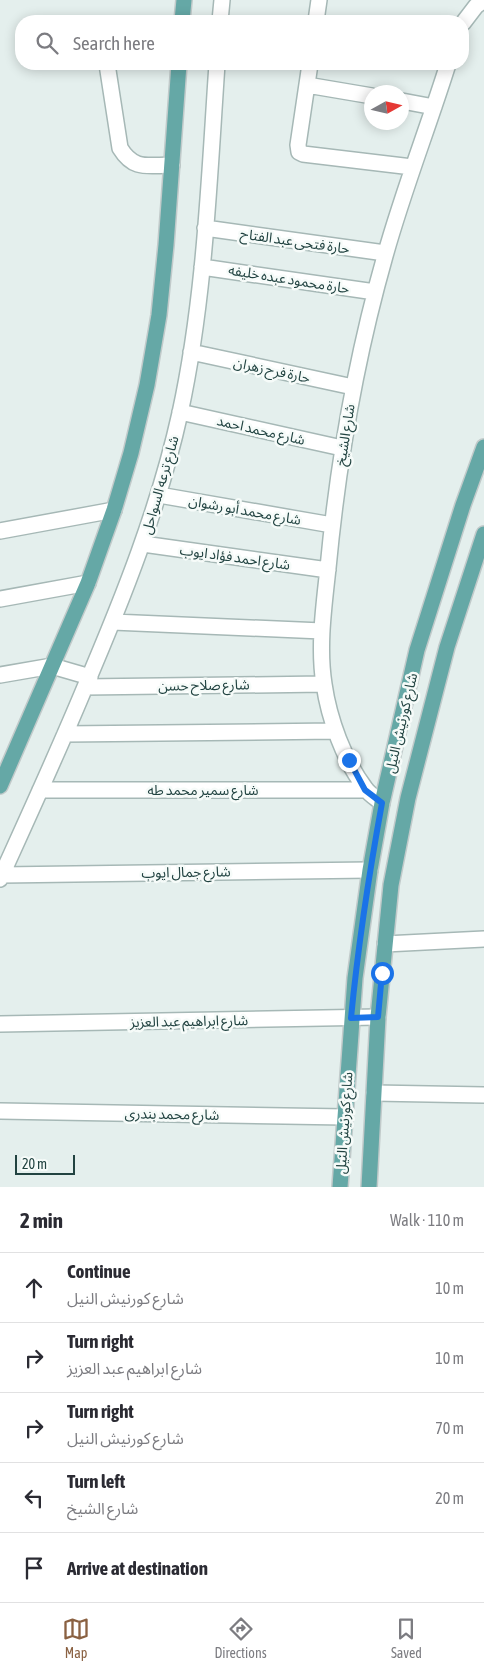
<!DOCTYPE html>
<meta charset="utf-8">
<style>
body{margin:0;font-family:"Asap Condensed","Noto Sans Arabic",sans-serif;background:#f2f2f3;color:#2b2b33}
.compass{position:absolute;left:364px;top:85px;width:45px;height:45px;border-radius:50%;background:#fff;box-shadow:0 2px 12px #0003;rotate:82deg}
.scale{position:absolute;left:15px;bottom:12px;width:60px;box-sizing:border-box;padding-left:5px;border:2px solid #214341;border-top:0;font-size:14px;line-height:18px;white-space:nowrap;color:#214341;-webkit-text-stroke:4px #f6fbf9;paint-order:stroke}
.stop{position:absolute;width:15px;height:15px;margin:-11px;border:4px solid #1a73e8;border-radius:50%;background:#fff}
.stop.end{background:#1a73e8;border-color:#fff;box-shadow:0 1px 5px #0008}
.list{margin:0;padding:0;list-style:none}
h2{display:flex;justify-content:space-between;align-items:center;height:65px;margin:0;padding:0 20px;font-size:21px}
h2 small{font-size:16px;font-weight:400;color:#7c7c81}
.list li{display:grid;grid-template-columns:32px 1fr auto;gap:15px;align-items:center;box-sizing:border-box;height:70px;padding:0 20px;border-top:1px solid #e1e1e2}
.list b{display:block;font-size:19px;white-space:nowrap}
.list p{margin:0;font-size:16px;white-space:nowrap;color:#7c7c81}
.list em{font-size:16px;font-style:normal;color:#7c7c81}
.icon{flex:none;width:28px;height:28px;fill:none;stroke:currentColor;stroke-width:2;stroke-linecap:round;stroke-linejoin:round}
.map{position:relative;flex:none;width:484px;height:1187px;overflow:hidden}
.search{position:absolute;background:#fff;box-shadow:0 2px 12px #0003;left:15px;right:15px;top:15px;height:55px;display:flex;align-items:center;gap:12px;box-sizing:border-box;padding:0 18px;border-radius:20px;color:#7c7c81;font-size:19px}
.sheet{height:415px;background:#fff}
nav{display:flex;justify-content:space-around;align-items:center;box-sizing:border-box;height:70px;border-top:1px solid #e1e1e2;background:#fff;font-size:14px;color:#7c7c81}
nav a{display:grid;justify-items:center;gap:2px}
nav .on{color:#8a6142}
.map>svg:first-child{display:block}
.lines{fill:none;stroke-linecap:round;stroke-linejoin:round}
.minor-casing{stroke:#a6b8b6;stroke-width:18}
.major-casing{stroke:#c1caca;stroke-width:18}
.minor{stroke:#fff;stroke-width:15}
.major{stroke:#65a8a6;stroke-width:15}
.route{stroke:#1a73e8;stroke-width:6}
.labels{text-anchor:middle;stroke-width:5;stroke-linejoin:round;paint-order:stroke}
.street-label{font-size:14px;fill:#214341;stroke:#f6fbf9}
</style>
<div class="map">
<svg width="484" height="1187" viewBox="0 0 484 1187">
<rect width="100%" height="100%" fill="#e4efed"/>
<g class="lines">
<!-- minor casing -->
<g class="minor-casing">
<path id="minor" d="M220,21L222,0
M316,21L319,0
M463,23L476,6L484,0
M107,64L120,148C134,171 148,165 172,165
M310,64L298,145L299,152L303,154L412,167
M307,85L372,96
M402,101L434,107
M205,228L385,253
M202,267L375,292
M191,352L353,387
M180,412L342,448
M159,495L332,525
M0,531L114,510
M143,544L328,570
M0,599L88,583
M113,622L322,631
M0,675L52,666L90,677
M85,687L324,684
M65,734L335,731
M40,790H365
M382,803C377,799 369,794 365,788C344,760 329,719 324,684C318,646 324,606 328,568C338,462 356,358 385,256C403,191 428,128 448,64
M2,875L370,870
M0,879C29,815 58,752 85,687C123,598 159,508 180,413C205,298 209,180 217,64
M385,944L484,939
M0,1024L378,1017
M374,1093L484,1095
M0,1111L345,1117"/>
</g>
<!-- major casing -->
<g class="major-casing">
<path id="major" d="M182,21L184,0
M0,786L88,583L114,510L131,453L147,385L159,315L166,245L179,64
M340,1187L355,978L370,870L382,803L417,650L463,505L484,447
M369,1187L378,1017L391,885L408,798L447,647L484,534"/>
</g>
<!-- minor -->
<use href="#minor" class="minor"/>
<!-- major -->
<use href="#major" class="major"/>
</g>
<g class="lines">
<!-- route -->
<path class="route" d="M349,760L365,790L382,803C369,874 358,946 351,1018L378,1017L382,973"/>
</g>
<g class="labels">
<!-- street labels -->
<g class="street-label">
<text transform="translate(295 241) rotate(8)" y="5">حارة فتحى عبد الفتاح</text>
<text transform="translate(289 279) rotate(9)" y="5">حارة محمود عبده خليفه</text>
<text transform="translate(272 370) rotate(12)" y="5">حارة فرح زهران</text>
<text transform="translate(261 430) rotate(13)" y="5">شارع محمد احمد</text>
<text transform="translate(345 435) rotate(-81)" y="5">شارع الشيخ</text>
<text transform="translate(160 485) rotate(-74)" y="5">شارع ترعه السواحل</text>
<text transform="translate(245 510) rotate(10)" y="5">شارع محمد أبو رشوان</text>
<text transform="translate(235 557) rotate(8)" y="5">شارع احمد فؤاد ايوب</text>
<text transform="translate(204 685) rotate(-1)" y="5">شارع صلاح حسن</text>
<text transform="translate(401 723) rotate(-77)" y="5">شارع كورنيش النيل</text>
<text x="203" y="795">شارع سمير محمد طه</text>
<text transform="translate(186 872) rotate(-1)" y="5">شارع جمال ايوب</text>
<text transform="translate(189 1021) rotate(-1)" y="5">شارع ابراهيم عبد العزيز</text>
<text transform="translate(172 1114) rotate(1)" y="5">شارع محمد بندرى</text>
<text transform="translate(344 1123) rotate(-86)" y="5">شارع كورنيش النيل</text>
</g>
</g>
</svg>
<svg class="compass" viewBox="-18 -18 36 36"><path d="M0-13l5 13h-10z" fill="#e53935"/><path d="M0 13l5-13h-10z" fill="#7c7c81"/></svg>
<div class="scale">20 m</div>
<div class="stop" style="left:382px;top:973px"></div>
<div class="stop end" style="left:349px;top:760px"></div>
<div class="search"><svg class="icon" aria-label="search" viewBox="0 0 24 24"><circle cx="10" cy="10" r="6"/><path d="M15 15l6 6"/></svg>Search here</div>
</div>
<section class="sheet">
<h2>2 min<small>Walk · 110 m</small></h2>
<ul class="list">
<li><svg class="icon" aria-label="ahead" viewBox="0 0 24 24"><path d="M12 20V5M6 11l6-6 6 6"/></svg><div><b>Continue</b><p>شارع كورنيش النيل</p></div><em>10 m</em></li>
<li><svg class="icon" aria-label="right" viewBox="0 0 24 24"><path d="M7 20v-9h11M14 6l5 5-5 5"/></svg><div><b>Turn right</b><p>شارع ابراهيم عبد العزيز</p></div><em>10 m</em></li>
<li><svg class="icon" aria-label="right" viewBox="0 0 24 24"><path d="M7 20v-9h11M14 6l5 5-5 5"/></svg><div><b>Turn right</b><p>شارع كورنيش النيل</p></div><em>70 m</em></li>
<li><svg class="icon" aria-label="left" viewBox="0 0 24 24"><path d="M17 20v-9H6M10 6l-5 5 5 5"/></svg><div><b>Turn left</b><p>شارع الشيخ</p></div><em>20 m</em></li>
<li><svg class="icon" aria-label="arrive" viewBox="0 0 24 24"><path d="M6 21V4h12l-3 4 3 4H6"/></svg><div><b>Arrive at destination</b></div></li>
</ul>
</section>
<nav>
<a class="on"><svg class="icon" aria-label="map" viewBox="0 0 24 24"><path d="M3 6l6-2 6 2 6-2v14l-6 2-6-2-6 2zM9 4v14M15 6v14"/></svg>Map</a>
<a><svg class="icon" aria-label="directions" viewBox="0 0 24 24"><path d="M12 3l9 9-9 9-9-9zM9 14v-3h6M13 9l2 2-2 2"/></svg>Directions</a>
<a><svg class="icon" aria-label="saved" viewBox="0 0 24 24"><path d="M7 4h10v16l-5-4-5 4z"/></svg>Saved</a>
</nav>
